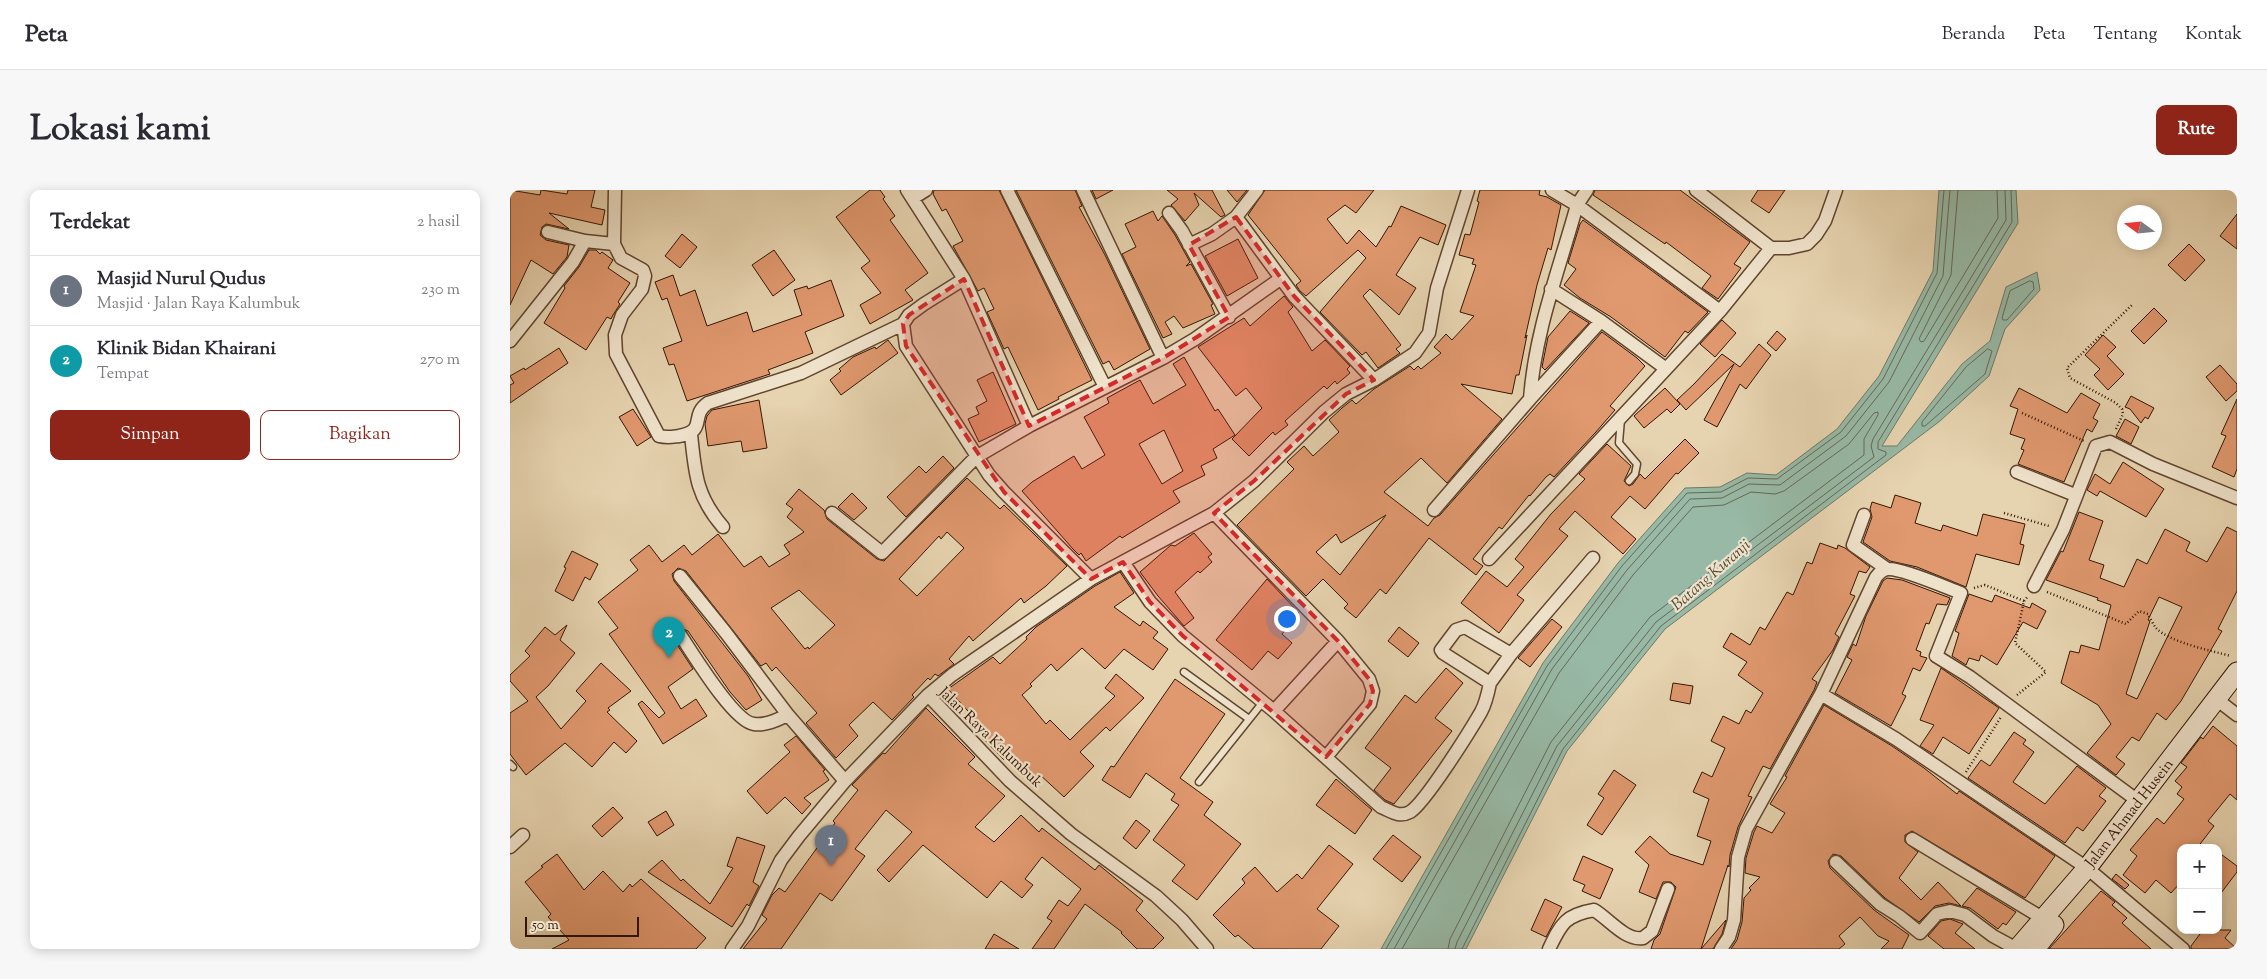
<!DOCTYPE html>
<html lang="id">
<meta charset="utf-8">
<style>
body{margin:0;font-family:"Sorts Mill Goudy",serif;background:#f7f7f7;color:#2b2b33}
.controls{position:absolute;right:15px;bottom:15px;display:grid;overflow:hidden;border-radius:10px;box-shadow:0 2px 12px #0003}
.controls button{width:45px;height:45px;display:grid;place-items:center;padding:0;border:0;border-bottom:1px solid #e1e1e2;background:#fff;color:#2b2b33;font:25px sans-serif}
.compass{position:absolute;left:1607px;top:15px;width:45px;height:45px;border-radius:50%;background:#fff;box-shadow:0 2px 12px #0003;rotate:285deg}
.scale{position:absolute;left:15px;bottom:12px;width:114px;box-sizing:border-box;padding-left:5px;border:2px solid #351603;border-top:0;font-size:14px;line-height:18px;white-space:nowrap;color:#351603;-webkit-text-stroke:4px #efe2cb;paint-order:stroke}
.you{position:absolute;left:776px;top:428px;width:18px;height:18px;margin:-12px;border:4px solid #fff;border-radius:50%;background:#1a73e8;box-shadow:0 0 0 8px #1a73e833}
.badge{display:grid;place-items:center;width:32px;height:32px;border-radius:50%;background:#8f2418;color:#fff;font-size:16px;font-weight:700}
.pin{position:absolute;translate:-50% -41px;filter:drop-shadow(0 1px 2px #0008)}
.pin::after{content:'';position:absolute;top:26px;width:18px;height:15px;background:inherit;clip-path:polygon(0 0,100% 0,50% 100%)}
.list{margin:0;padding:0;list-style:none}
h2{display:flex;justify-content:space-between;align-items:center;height:65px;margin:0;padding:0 20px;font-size:21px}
h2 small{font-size:16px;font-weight:400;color:#7c7c81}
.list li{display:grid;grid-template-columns:32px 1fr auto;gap:15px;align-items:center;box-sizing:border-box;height:70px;padding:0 20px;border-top:1px solid #e1e1e2}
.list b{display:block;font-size:19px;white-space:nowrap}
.list p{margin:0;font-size:16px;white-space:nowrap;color:#7c7c81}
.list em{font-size:16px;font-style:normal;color:#7c7c81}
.actions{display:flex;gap:10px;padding:15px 20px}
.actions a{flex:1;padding:11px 0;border:1px solid #8f2418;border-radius:10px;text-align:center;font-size:18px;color:#8f2418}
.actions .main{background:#8f2418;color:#fff}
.map{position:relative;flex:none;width:1727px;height:759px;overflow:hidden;border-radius:10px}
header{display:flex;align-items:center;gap:30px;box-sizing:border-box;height:70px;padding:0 25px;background:#fff;border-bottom:1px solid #e1e1e2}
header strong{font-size:24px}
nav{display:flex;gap:28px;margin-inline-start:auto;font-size:18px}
.intro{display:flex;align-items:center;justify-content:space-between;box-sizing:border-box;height:120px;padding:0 30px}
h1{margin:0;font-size:35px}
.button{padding:12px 22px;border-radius:10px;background:#8f2418;color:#fff;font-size:18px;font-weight:700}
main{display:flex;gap:30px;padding:0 30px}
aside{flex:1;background:#fff;border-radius:10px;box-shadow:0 2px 12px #0003}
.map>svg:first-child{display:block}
.water{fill:#97b9a6;stroke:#707865}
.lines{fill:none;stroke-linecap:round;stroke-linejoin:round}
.shore{stroke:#666854;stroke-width:1}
.building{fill:#e0986e;stroke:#351603;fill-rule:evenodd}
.lane-casing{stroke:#61452e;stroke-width:9}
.street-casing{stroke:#61452e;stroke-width:15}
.secondary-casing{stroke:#351603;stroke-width:21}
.path{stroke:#351603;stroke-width:2.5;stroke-dasharray:1 2.5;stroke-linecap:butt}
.lane{stroke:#efe2cb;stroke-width:6}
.street{stroke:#efe2cb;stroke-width:12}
.secondary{stroke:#efe2cb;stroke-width:19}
.marked{fill:#d62828;fill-opacity:0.2;stroke:#d62828;stroke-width:4;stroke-dasharray:10 6;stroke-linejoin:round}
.labels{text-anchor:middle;stroke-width:4.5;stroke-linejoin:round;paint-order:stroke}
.street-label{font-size:15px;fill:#351603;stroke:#efe2cb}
.water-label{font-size:16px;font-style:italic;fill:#524734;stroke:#efe2cb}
</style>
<header>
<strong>Peta</strong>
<nav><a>Beranda</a><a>Peta</a><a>Tentang</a><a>Kontak</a></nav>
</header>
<div class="intro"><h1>Lokasi kami</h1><a class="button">Rute</a></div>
<main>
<aside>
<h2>Terdekat<small>2 hasil</small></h2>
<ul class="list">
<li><span class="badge" style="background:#6b7280">1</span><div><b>Masjid Nurul Qudus</b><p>Masjid · Jalan Raya Kalumbuk</p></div><em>230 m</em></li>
<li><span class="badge" style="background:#0f9aa8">2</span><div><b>Klinik Bidan Khairani</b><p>Tempat</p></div><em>270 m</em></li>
</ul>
<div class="actions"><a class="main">Simpan</a><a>Bagikan</a></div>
</aside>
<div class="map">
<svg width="1727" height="759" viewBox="0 0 1727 759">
<rect width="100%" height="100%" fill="#e6d3af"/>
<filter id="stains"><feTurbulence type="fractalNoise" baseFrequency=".004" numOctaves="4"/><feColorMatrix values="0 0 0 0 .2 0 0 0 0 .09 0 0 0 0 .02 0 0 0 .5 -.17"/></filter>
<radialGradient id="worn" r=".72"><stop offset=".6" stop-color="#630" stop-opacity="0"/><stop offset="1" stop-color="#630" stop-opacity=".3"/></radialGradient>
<!-- water -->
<path class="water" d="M1429,0H1506L1508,33L1372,256H1387L1452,174L1480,151L1496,97L1527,82L1530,100L1495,139L1479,186L1430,231L1155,439L1057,561L956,759H871L1033,473L1108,373L1175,298L1210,297L1237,283L1266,285L1327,239L1369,186L1423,81Z"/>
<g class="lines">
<!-- shore -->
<path class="shore" d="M1448,0L1441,85L1409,149L1411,152L1414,151L1488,28L1487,0
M1520,91L1523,92L1524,99L1497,130H1493L1492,128L1500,101Z
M1478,159L1482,161L1475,184L1415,236H1412V232L1456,177Z
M876,759L1037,476L1112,376L1177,303L1211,302L1238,288L1267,289L1331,242L1373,189L1427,83L1434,0
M884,759L1042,479L1117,380L1180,309L1212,308L1239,294L1270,295L1336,246L1379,192L1433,86L1440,0
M892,759L1049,483L1123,385L1183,317L1214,315L1241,302L1265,304L1274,301L1339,254L1364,223L1368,222V225L1354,249V265L1140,427L1041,552L940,749L938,759
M945,759L947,752L1047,556L1146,432L1364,267L1361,256L1363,249L1496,30L1495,0
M952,759L1053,559L1151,436L1376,265V262L1368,259V252L1502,32L1501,0"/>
</g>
<!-- building -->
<path class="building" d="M0,0L30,5L31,0L57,4L58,0H85L81,17L95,20L92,35L39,23L59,39L36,34L32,37L30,45L36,50L59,55L57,67L43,84L21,70L0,115Z
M360,0H370L375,7L373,9L385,26L380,30L418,83L395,100L403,110L360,134L350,115L371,103L351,78L360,71L326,27Z
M424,0H489L582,190L548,207L549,209L528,220L498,157L494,159L477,122L484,119L474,98L468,101L443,56L453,51L436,19L432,21L423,4Z
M506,0H565L572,16L569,17L595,65L640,159L604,180L599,171L593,174Z
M582,0H603L586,9Z
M657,0H702L715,25L711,27L684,3L689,15L675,31L661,15L668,9Z
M717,0H737L727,12Z
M755,0H864L846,23L835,15L817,29L837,54L849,40L866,57L879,36L881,37L891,16L936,35L928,55L910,47L886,85L906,98L889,125L860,99L853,106L891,155L886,159L890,163L868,178L856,162L852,165L810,122L856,68L848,60L796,106L790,101L786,95L791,91L738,25Z
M970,0H1030L1029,5L1037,7L1051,15L1041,60L1038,58L1027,95L1015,148L1017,145L1009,185H1006L1002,204L951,194L992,229L937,293L911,268L874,302L918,336L924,328L930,325L1092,142L1127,168L1135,176L1100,216L1105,220L1085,243L1044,287L1040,284L1036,287L1020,306L1019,305L992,339L989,337L963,369L973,376L966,385L919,348L876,404L870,399L846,428L834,418L838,414L813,389L796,406L727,335L784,279L777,272L794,256L803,266L829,242L819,230L832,218L842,210L846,214L864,199L900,176L904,180L908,176L911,179L931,163L924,157L936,144L942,150L964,126L950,122L966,75L962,74L964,69L949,65L955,44L960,45L969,12L967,11ZM876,325L830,385L806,362L826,344L831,353Z
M1085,0H1170L1240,52L1224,74L1231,78L1208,109L1192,98L1201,86L1156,52L1155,54L1083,5Z
M1248,0H1275L1259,23L1241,11Z
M643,21L648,31L652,26L665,45L680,72L676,76L681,74L703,114L701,115L705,124L673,138L664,126L655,132L662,144L653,148L612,64L626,57L615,34Z
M1727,24V59L1710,46Z
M1073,30L1198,122L1178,143L1175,141L1155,167L1101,127L1070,108L1054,95L1066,79L1058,73L1070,34Z
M172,44L187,57L170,78L155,66Z
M728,49L748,88L717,106L695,66Z
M1679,54L1695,70L1675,91L1658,75Z
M79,60H86L90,64L92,62L103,70L98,78L120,93L108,112L110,114L103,125L101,129L97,127L76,160L34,133L55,98L54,96L69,77Z
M264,60L285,90L263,106L242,75Z
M163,85L170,106L185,100L197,136L237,122L243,142L292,125L284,100L297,96L298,99L321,90L334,126L295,142L303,163L258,180L260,184L177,211L164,174L159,175L153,158L172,151L157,108L152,110L145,92Z
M774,106L783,117L778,122L802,161L815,150L840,176L837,179L840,183L827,194L825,191L817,199L814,196L775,231L778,235L765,245L763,242L739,266L722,249L752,218L736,198L726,206L688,157L734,128L740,136Z
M1644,118L1657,131L1634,154L1621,141Z
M1060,121L1079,133L1035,180L1032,177L1038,147Z
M1212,130L1226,143L1205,167L1190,154Z
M1267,141L1276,149L1266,161L1257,153Z
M1593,145L1606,157L1597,166L1614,184L1598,200L1584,185L1590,179L1575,165Z
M378,150L388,163L331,205L320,190L331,181L329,179L343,167L365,157L366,159Z
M1249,154L1261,165L1236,199L1230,194L1207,237L1194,230L1224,174L1176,220L1167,210L1184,194L1212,164L1230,177Z
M49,158L58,173L0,213V195L4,193L0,186L14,178L15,180Z
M674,167L705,221L708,219L725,245L703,259L707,268L691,276L695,285L663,301L670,312L612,348L610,346L576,371L571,363L569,365L563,359L512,301L522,292L564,266L572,279L595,265L574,227L599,213L597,208L630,190L643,214L676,195L663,174ZM654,240L673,281L652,294L629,254Z
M1710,175L1727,194V201L1716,211L1696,187Z
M483,182L506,234L469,252L458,229L469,224L466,217L477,211L467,190Z
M1155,198L1170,214L1161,223L1157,219L1134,238L1124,226Z
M1509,198L1557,223L1571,203L1590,214L1583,228L1588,231L1582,242L1577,239L1554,292L1508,274L1514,260L1511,259L1515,249L1500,244L1508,219L1500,216Z
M1621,206L1644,218L1638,229L1635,227L1631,233L1620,219L1615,217Z
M1727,209V279L1724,287L1702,277L1716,246L1711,244Z
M249,210L257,258L233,262L231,251L198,256L195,234L197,226L202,220Z
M123,219L141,247L127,256L109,227Z
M1615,229L1629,237L1621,254L1606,246Z
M1175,249L1189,263L1168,284L1166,283L1135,319L1120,306L1101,327L1126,349L1113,364L1065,321L1049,339L1058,346L1007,405L1014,410L989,443L951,413L976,381L997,397L1014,377L1005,369L1041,324L1075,289L1069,284L1097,254L1121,276L1114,291L1119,296L1123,294L1130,284L1135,289Z
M433,266L444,278L396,327L377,307L409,276L416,283Z
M1613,272L1654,299L1636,327L1590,301L1587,306L1577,300L1585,284L1600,294Z
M457,288L490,319L494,315L557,376L536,396L514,413L511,408L463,451L459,446L439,469L444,474L428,486L425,484L420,490L418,488L402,505L404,507L382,530L363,512L339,535L348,546L326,568L296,533L307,523L266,477L262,481L256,473L251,476L176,381L168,378L162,384L164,391L238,486L252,510L236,520L220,502L178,441L171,438L167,439L164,443V450L183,479L158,497L171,519L186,509L197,526L153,554L128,514L132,511L149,528L155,523L99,444L108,438L88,412L128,380L120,370L139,355L152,372L174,355L182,365L208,344L234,377L251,366L259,377L280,364L274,355L294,342L277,327L283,319L276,314L289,299L314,320L317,329L367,369L374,371ZM437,342L454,358L407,406L389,389L429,346L431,349ZM289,400L325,435L299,459L298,457L295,459L261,418Z
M342,303L357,318L344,330L328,317Z
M1385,305L1411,313L1405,333L1431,341L1433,335L1467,346L1473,324L1515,334L1510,354L1514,355L1509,375L1466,364L1456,397L1407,377L1380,371L1353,352L1362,327L1360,319L1362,312L1381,318Z
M1569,322L1593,331L1579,370L1594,375L1590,388L1614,397L1627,369L1637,374L1655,339L1680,352L1676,361L1697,372L1717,337L1727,342V401L1708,439L1712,441L1671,511L1656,530L1647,523L1629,551L1622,547L1606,567L1615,574L1606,585L1577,563L1601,534L1588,515L1551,493L1560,461L1569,463L1571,455L1589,460L1601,415L1587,410L1588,408L1536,390L1551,361L1553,362ZM1649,407L1672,417L1627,509L1616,504L1640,431L1638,430Z
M684,343L702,364L698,367L702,372L690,383L688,381L665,402L684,428L674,436L648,406L630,382L661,355L665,356Z
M1310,353L1327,359L1328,355L1335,358L1360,377L1356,383L1349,381L1340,404L1345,406L1325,444L1329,447L1323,460L1302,489L1307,492L1304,500L1260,579L1253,576L1238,606L1242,607L1228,637L1220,665L1219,677L1218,675L1191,759L1216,730L1212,744L1203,759H1141L1144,750L1150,744L1166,697L1161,692H1153L1146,709L1129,702L1139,675L1125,662L1140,646L1160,664L1193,675L1201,651L1187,646L1199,609L1183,602L1192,582L1202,587L1215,558L1201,551L1213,526L1229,534L1236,520L1241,523L1253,503L1228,485L1237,472L1213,457L1221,443L1240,455L1250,437L1255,440L1277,402L1283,405L1297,372L1302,374Z
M62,361L88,374L80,390L75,387L63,411L45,401L56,378L54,377Z
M610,382L624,403L604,417L630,436L633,431L648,442L643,448L658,459L643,480L614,459L595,479L572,458L547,481L541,474L520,494L522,496L512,505L536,534L540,530L560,550L605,506L595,498L606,484L634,508L600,541L596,537L570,562L584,576L554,607L528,583L524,587L501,563L494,570L471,546L476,541L438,499L483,467L490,474L517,449L516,447L526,437L585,396Z
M1377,388L1392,390L1440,408L1437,415L1427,414L1419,434L1416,433L1406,460L1411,462L1410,466L1417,468L1410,481L1403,478L1392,504L1396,506L1381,536L1325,503L1342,470L1337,467L1343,454L1346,456L1356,426L1373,391Z
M757,389L789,423L772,444L782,453L768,469L758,461L742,480L706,450Z
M1459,404L1482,412L1485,405L1520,418L1522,413L1536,421L1527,439L1513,432L1487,475L1471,465L1469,471L1459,468L1456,475L1442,466L1449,443L1445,441Z
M1042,429L1052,437L1020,477L1008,468Z
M57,435L50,450L65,463L38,496L26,507L51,539L76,511L66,501L91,473L121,501L98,518L100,520L97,522L127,551L116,563L104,552L82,577L55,553L16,585L0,564V523L18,511L0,491V485L20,466L15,461L35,437L45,445Z
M889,437L909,453L898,467L878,451Z
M936,478L953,493L925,528L942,541L884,614L875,610L864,600L881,578L855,558L895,505L906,513Z
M1431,478L1489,518L1459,564L1433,547L1423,564L1410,556L1424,535L1410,530Z
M665,489L715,524L670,588L703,612L694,625L731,654L687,710L662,691L675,675L643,650L669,615L661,610L665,604L636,583L620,608L592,590L601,576L604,577Z
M1163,493L1183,496L1180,514L1160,510Z
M1314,515L1382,556L1414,578L1447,604L1449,601L1545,666L1515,708L1402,641L1395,645V652L1408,662L1389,688L1411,710L1428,692L1451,716L1439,713L1425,716L1409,732L1375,708L1331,666L1323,664L1318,671L1320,678L1364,720L1399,745L1392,759H1371L1379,751L1368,746L1350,727L1329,746L1335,754L1329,759H1221L1227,750L1232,732L1234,708L1241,700L1239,698L1250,687L1235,683L1236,668L1244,642L1247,636L1262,643L1275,623L1260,614L1277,587L1275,586Z
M416,518L465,567L458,574L495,606L465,637L484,652L511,625L529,642L532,638L585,680L589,675L633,711L626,720L654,748L643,759H627L611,743L612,742L575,714L544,759H522L542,731L537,728L549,710L558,716L571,699L532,667L515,689L523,695L512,708L491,691L477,708L413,655L379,692L367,680L402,642L376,620L345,659L355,666L322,711L310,703L271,759H233L257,729L252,725L262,705L269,698L275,702L325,633L323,631L348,600L342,595L373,563L375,564Z
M1703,536L1727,556V610L1720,604L1698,631L1704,636L1687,658H1671V692L1661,703L1646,690L1635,703L1613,685L1627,666L1620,660L1647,628L1654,634L1674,609L1667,604L1672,597L1665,591L1677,577L1671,573L1691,547L1693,549Z
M1504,542L1516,550L1513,554L1524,562L1503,592L1535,614L1567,576L1596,598L1589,606L1596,611L1573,641L1567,637L1555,653L1458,588L1471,570L1480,576Z
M286,546L315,580L313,581L319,590L294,608L301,614L292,624L275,607L257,624L237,601L280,562L274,555Z
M1104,580L1126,595L1092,645L1077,635L1094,608L1088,604Z
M826,589L862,620L845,644L806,615Z
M103,617L113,628L92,647L82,636Z
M156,621L164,635L147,646L138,632Z
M626,630L640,641L626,659L613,648Z
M883,645L911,667L892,692L863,669Z
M227,647L255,656L243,692L249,696L239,716L237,714L222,737L138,682L152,670L171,691L173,689L200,714L223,678L217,676Z
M819,655L843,674L807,719L829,736L811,759H744L728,745L725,747L703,725L735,693L732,689L745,677L767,702L787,684L792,689Z
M1708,662L1727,676V682L1708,707Z
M47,664L74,700L93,681L113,702L120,694L122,697L131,689L196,748L186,759H42L59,750L38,727L41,724L15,692L33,677L31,676Z
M1073,666L1103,679L1090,709L1072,701L1075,695L1063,690Z
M1606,684L1619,695L1615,699L1602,689Z
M1467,698L1506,722L1496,735L1493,733L1488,739L1460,718L1452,716Z
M1591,701L1605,712L1602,715L1617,728L1612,733L1641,759H1539Z
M1035,709L1052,717L1036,747L1021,740Z
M1440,729L1453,734L1445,743L1465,759H1434L1418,746L1431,731Z
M1693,740H1721L1715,748L1727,759H1681V756Z
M484,744L509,759H475Z"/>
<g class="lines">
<!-- lane casing -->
<g class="lane-casing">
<path id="lane" d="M1111,229L1109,253L1127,274L1125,284L1119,291
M674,482L739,529
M0,574L3,577
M689,592L753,512"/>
</g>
<!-- street casing -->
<g class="street-casing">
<path id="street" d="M105,0L104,54L111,68L133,80L135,86L132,99L112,125L105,145L106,164L149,246C157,248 161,247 169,246C198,241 179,226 198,213L291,183L393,134
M397,0L454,89L414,114L399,125L393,134L396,156L479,285L494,302L581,389
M497,0L595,197
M573,0L653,168
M747,0L726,27L784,106L864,190
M1042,0L1067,15L1210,121
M1186,0L1261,58H1279L1297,54L1306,45L1315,31L1326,0
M403,8L416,0
M659,23L672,41L719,127
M38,42L75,51
M679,55L702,44L726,27
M454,89L519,236
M1041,99L1091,131L1155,178
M0,151L63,72L75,51L104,54
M1020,209C1025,141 1049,80 1067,15L1077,0
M181,244C185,283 186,306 213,337
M1507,282L1565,305
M924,320L1020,209L1091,131
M322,323L372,363L466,267L519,236L653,168L685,149L770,89
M704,323L828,451L764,521
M1354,325L1343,355L1377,379
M979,369L1210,121L1261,58
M613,372L640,412L673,446L764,521L871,617C881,621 889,628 900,622C915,613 960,541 971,522C976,513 978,503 980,493L933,463L931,460L946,440L955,437L1001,464L1083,368
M170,386L216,443L278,525L335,591
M1524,396L1553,340L1586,256L1600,252L1643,274L1727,308
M171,446C183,464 224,532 244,534C256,536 268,529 278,525
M980,493L1001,464
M1311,504L1366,387C1369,383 1373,379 1379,379C1394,379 1435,397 1451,403L1426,466L1460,487L1628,611
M418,505L442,485L581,389L704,323L744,291L814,222L836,204L864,190L905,163L919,143L927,98L958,0
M1714,515L1727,525
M816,567L860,514L863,501L859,489L828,451
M1402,649L1534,729
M0,657L13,645
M1326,672L1370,714L1389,726L1410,743L1427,724L1440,721L1455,725L1483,746L1507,759
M222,759L238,736L271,670L289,646L335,591L418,505L500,591L561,644L646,706L672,730L697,759
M1039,759C1051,734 1055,725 1084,720C1098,728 1115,751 1133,748L1142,741L1158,699
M1211,759L1219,747L1224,730L1228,667L1236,639L1311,504L1386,549L1577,678L1673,759"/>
</g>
<!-- secondary casing -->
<g class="secondary-casing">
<path id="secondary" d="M1507,759L1577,678L1727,482
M1525,759L1544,735"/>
</g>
<!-- path -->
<path class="path" d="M1512,223L1574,251
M1606,239L1613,224L1612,219L1606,213L1560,188L1557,178L1623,114
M1494,323L1539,336
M1464,398L1475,395L1514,411
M1537,402L1616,434L1629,421L1638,424C1640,428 1643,434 1646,438C1659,452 1702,461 1721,466
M1507,505L1536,482L1505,453L1514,411L1518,406
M1456,582L1491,527"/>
<!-- lane -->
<use href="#lane" class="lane"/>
<!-- street -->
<use href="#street" class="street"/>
<!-- secondary -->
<use href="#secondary" class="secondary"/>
</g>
<!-- marked area -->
<path class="marked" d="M726,27L784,106L864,190L836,204L744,291L704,323L828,451L859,489L863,501L860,514L816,567L673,446L640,412L613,372L581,389L494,302L396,156L393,134L399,125L454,89L519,236L653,168L719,127L679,55Z"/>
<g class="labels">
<!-- street labels -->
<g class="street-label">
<text transform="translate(481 547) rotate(44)" y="5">Jalan Raya Kalumbuk</text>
<text transform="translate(1619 623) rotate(-52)" y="5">Jalan Ahmad Husein</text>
</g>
<!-- water labels -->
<g class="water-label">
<text transform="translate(1200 384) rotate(-41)" y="6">Batang Kuranji</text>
</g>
</g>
<rect width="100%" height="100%" filter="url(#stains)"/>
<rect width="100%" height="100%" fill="url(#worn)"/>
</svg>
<div class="controls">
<button>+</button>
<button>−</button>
</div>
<svg class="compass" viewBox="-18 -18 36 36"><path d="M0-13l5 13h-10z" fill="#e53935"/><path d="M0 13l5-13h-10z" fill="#7c7c81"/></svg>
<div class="scale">50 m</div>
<div class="you"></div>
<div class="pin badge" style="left:321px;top:676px;background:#6b7280">1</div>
<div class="pin badge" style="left:159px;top:468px;background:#0f9aa8">2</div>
</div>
</main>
